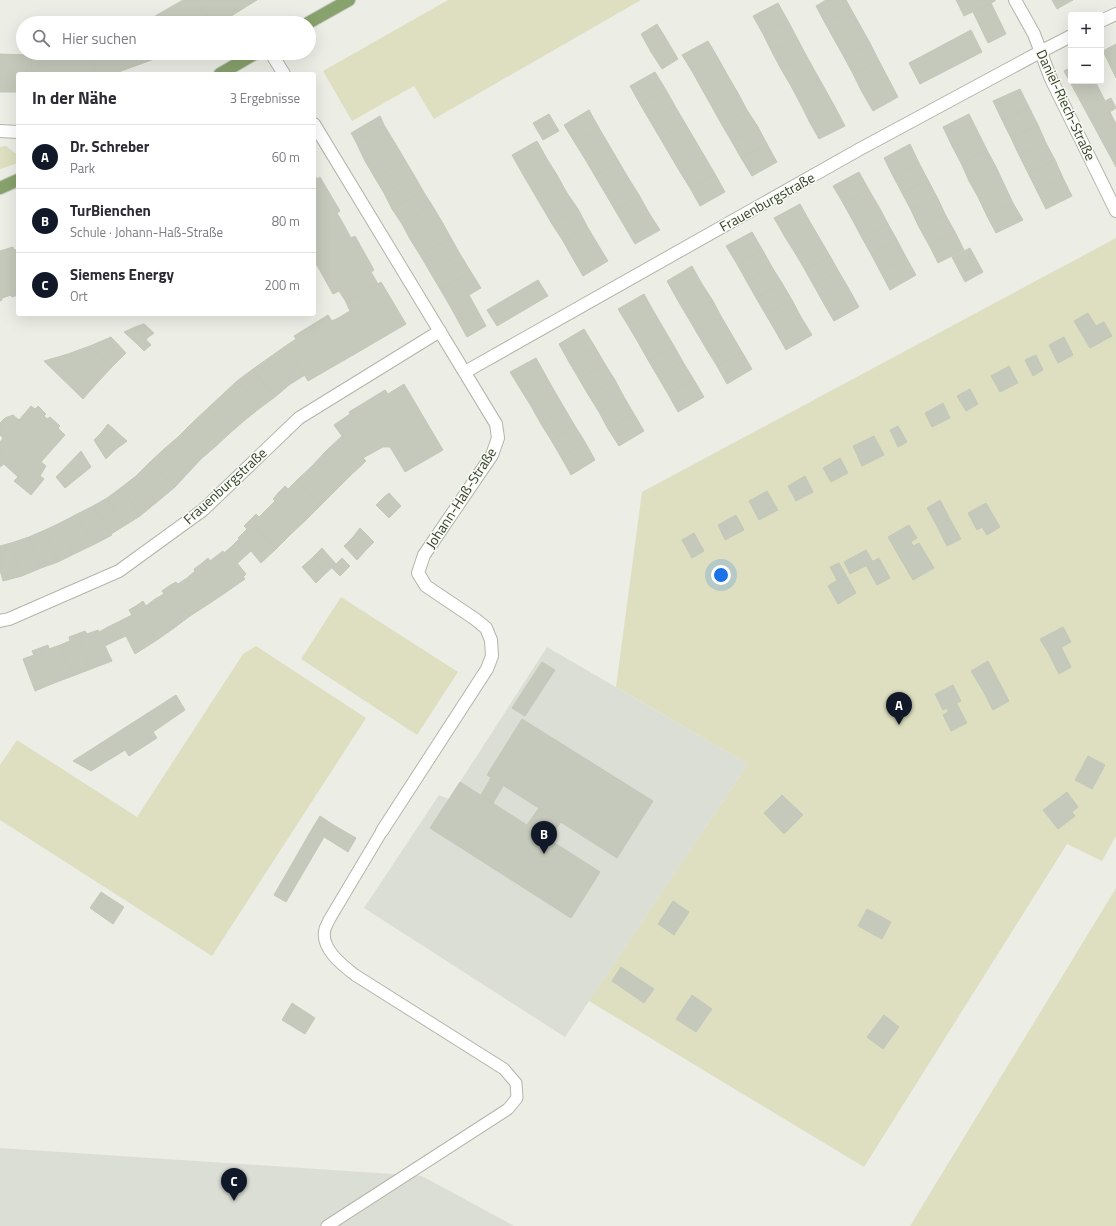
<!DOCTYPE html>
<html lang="de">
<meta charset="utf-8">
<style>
body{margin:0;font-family:"Titillium Web",sans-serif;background:#f2f2f3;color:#2b2b33}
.controls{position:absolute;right:12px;top:12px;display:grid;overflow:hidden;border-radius:4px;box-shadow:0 4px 16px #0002}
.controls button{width:36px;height:36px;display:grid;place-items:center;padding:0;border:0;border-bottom:1px solid #e1e1e2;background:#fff;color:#2b2b33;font:20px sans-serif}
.you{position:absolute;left:721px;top:575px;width:14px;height:14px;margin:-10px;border:3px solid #fff;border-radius:50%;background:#1a73e8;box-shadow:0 0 0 6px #1a73e833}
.badge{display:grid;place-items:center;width:26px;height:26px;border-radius:50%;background:#111827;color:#fff;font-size:13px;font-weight:700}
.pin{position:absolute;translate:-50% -33px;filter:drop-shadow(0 1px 2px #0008)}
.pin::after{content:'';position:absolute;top:21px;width:14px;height:12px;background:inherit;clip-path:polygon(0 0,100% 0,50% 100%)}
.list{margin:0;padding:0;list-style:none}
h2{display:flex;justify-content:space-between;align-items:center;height:52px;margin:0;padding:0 16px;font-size:17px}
h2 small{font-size:13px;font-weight:400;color:#7c7c81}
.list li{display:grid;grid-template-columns:26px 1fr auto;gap:12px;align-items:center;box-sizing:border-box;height:64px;padding:0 16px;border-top:1px solid #e1e1e2}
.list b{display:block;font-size:15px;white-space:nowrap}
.list p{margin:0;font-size:13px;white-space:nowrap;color:#7c7c81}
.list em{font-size:13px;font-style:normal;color:#7c7c81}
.icon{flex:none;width:22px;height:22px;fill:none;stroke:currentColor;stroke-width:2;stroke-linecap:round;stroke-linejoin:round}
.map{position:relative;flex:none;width:1116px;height:1226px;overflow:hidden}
.search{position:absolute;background:#fff;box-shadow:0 4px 16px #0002;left:16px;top:16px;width:300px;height:44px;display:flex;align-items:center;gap:10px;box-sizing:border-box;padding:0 14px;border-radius:22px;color:#7c7c81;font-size:15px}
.panel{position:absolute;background:#fff;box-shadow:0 4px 16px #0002;left:16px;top:72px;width:300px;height:244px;border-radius:4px}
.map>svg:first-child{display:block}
.built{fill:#dbded4}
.green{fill:#dddfc0}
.building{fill:#c4c9bb;stroke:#c3c8b8}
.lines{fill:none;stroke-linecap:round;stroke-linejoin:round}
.lane-casing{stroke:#b1b6a8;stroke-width:13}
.street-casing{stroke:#b1b6a8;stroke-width:14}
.primary-casing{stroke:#c6cac2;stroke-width:14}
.lane{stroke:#fff;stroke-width:11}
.street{stroke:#fff;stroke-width:12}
.primary{stroke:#87a26c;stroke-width:12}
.labels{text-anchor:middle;stroke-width:3;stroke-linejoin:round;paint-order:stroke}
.street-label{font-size:14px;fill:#334025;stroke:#fafbf7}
</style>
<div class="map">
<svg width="1116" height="1226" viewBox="0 0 1116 1226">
<rect width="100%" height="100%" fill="#eceee6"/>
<!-- built -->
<path class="built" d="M547,647L748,764L565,1037L364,908L439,795L449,799Z
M0,1148L422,1176L514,1226H0Z"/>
<!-- green -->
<path class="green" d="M448,0H641L434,119L414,86L352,121L323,71Z
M6,146L18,155V163L0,169V147Z
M1116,238V836L1102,861L1067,844L864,1167L589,1001L748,764L616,687L642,492Z
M341,597L458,672L417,735L301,659Z
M256,646L366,718L212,956L0,820V765L17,740L137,817L243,654Z
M1116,888V1226H910Z"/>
<!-- building -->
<path class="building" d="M183,0H198L211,23H143Z
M198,0H257L220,23H211Z
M826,0H846L851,9L825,23L816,6Z
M956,0H995V1L964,16Z
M1052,0H1073L1057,9Z
M778,3L788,21L763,34L753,16Z
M991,3L1006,34L988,43L973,12Z
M851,9L861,27L835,41L825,23Z
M788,21L797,38L772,52L763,34Z
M657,24L668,42L651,52L641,34Z
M861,27L870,43L844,57L835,41Z
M971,30L982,52L920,84L909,63Z
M797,38L806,55L781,69L772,52Z
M708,41L718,58L693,73L682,55Z
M668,42L678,59L662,69L651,52Z
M870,43L879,61L853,74L844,57Z
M1116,44V78L1103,51Z
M43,53H92L96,74H32L31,55Z
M92,53H155L157,58L113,74H96Z
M0,54L31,55L32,74H18V92H0Z
M806,55L816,73L791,86L781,69Z
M718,58L728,76L703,91L693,73Z
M879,61L888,78L862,92L853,74Z
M1071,67V81H1095L1105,101L1111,98L1116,108L1110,112L1116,124V167L1064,71Z
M655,72L666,90L640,104L630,86Z
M816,73L825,89L800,103L791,86Z
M728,76L738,93L712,107L703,91Z
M888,78L898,97L873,111L862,92Z
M825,89L835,107L809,121L800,103Z
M1020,89L1029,107L1002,120L993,101Z
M666,90L675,106L650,121L640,104Z
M738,93L747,110L722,125L712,107Z
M675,106L685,123L660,138L650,121Z
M835,107L845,126L819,139L809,121Z
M1029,107L1038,125L1011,138L1002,120Z
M589,110L599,128L575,143L564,125Z
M747,110L758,127L732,142L722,125Z
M549,114L559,131L543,140L533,123Z
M969,114L978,132L952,146L943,127Z
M380,116L384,125L356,142L351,133Z
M685,123L695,140L670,155L660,138Z
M384,125L395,143L365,161L356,142Z
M1038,125L1046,143L1019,155L1011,138Z
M758,127L767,144L741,158L732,142Z
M599,128L609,145L585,159L575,143Z
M978,132L987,150L961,163L952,146Z
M695,140L705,157L680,172L670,155Z
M537,141L547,159L522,173L512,155Z
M395,143L405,160L375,178L365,161Z
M1046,143L1055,160L1028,173L1019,155Z
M767,144L777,162L752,176L741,158Z
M910,144L919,163L893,176L884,158Z
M609,145L619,162L595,176L585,159Z
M987,150L996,167L969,181L961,163Z
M705,157L715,174L690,188L680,172Z
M547,159L557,175L532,190L522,173Z
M405,160L414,175L384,193L375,178Z
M1055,160L1063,178L1037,191L1028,173Z
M619,162L629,179L605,193L595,176Z
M919,163L928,180L902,193L893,176Z
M996,167L1004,184L978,197L969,181Z
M859,172L869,190L843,203L833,186Z
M314,174L317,179L320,177L340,211L337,213L344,225L314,243Z
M715,174L725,192L700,206L690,188Z
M414,175L423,191L392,209L384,193Z
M557,175L567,193L542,207L532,190Z
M1063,178L1072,196L1046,209L1037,191Z
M629,179L639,195L615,210L605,193Z
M928,180L937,197L911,210L902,193Z
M1004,184L1013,203L987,216L978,197Z
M869,190L879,207L853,221L843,203Z
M423,191L432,205L402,224L392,209Z
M567,193L578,209L552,224L542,207Z
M639,195L649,213L625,227L615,210Z
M937,197L945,214L919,227L911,210Z
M1013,203L1023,220L996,233L987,216Z
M800,204L810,222L785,237L774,218Z
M432,205L441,220L410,239L402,224Z
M879,207L888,224L862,238L853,221Z
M578,209L587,226L563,241L552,224Z
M649,213L660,230L635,244L625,227Z
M945,214L955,232L929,245L919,227Z
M441,220L451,238L420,255L410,239Z
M810,222L820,239L795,253L785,237Z
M888,224L897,240L871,254L862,238Z
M344,225L351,238L355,236L374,270L371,272L378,284L346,302L339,291L333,294L314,260L317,258L314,252V243Z
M587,226L597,243L572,257L563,241Z
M752,232L762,249L737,264L726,246Z
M955,232L964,250L938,263L929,245Z
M451,238L460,254L430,272L420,255Z
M820,239L830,256L805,270L795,253Z
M897,240L906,257L880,271L871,254Z
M597,243L608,261L583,276L572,257Z
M13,247L14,250L18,249V295L12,297L11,295L2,298V300L0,301V251Z
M970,248L983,272L965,282L952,257Z
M762,249L772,267L747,282L737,264Z
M460,254L471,272L440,289L430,272Z
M830,256L839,272L814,286L805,270Z
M906,257L916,275L890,290L880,271Z
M692,266L702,284L677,299L667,281Z
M772,267L782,283L756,298L747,282Z
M471,272L481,288L450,306L440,289Z
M839,272L849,289L824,304L814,286Z
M538,280L548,296L497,326L487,310Z
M381,282L406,324L360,351L340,317L350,311L346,302Z
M782,283L792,300L766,315L756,298Z
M702,284L713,301L687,316L677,299Z
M849,289L859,307L834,321L824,304Z
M644,294L654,312L629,327L618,309Z
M469,295L486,326L467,337L450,306Z
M792,300L801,317L776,332L766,315Z
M713,301L722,318L697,333L687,316Z
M654,312L664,329L639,344L629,327Z
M1088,313L1096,326L1104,322L1112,336L1090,348L1074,321Z
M328,315L332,321L340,317L360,351L308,381L287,345L296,339L294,336Z
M801,317L812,335L786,350L776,332Z
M722,318L732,335L707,350L697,333Z
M144,324L154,333L146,339L135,327Z
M135,327L144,337L136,343L124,332Z
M584,329L595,347L569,362L559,344Z
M664,329L674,346L648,360L639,344Z
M732,335L742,352L717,366L707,350Z
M111,337L126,353L111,368L90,346Z
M144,337L151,345L144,351L136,343Z
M1064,337L1073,355L1058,363L1049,345Z
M287,345L305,375L289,385L270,357Z
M90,346L111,368L97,383L68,354Z
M674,346L683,362L658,377L648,360Z
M595,347L605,364L579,379L569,362Z
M742,352L752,369L727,384L717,366Z
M68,354L97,383L83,399L44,361Z
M1036,355L1043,370L1033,376L1025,360Z
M270,357L289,385L275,397L253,369Z
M536,358L546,376L521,390L510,372Z
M683,362L694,380L668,394L658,377Z
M605,364L615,380L589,396L579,379Z
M1009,366L1018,383L1000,392L991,376Z
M253,369L275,397L260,408L237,381Z
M546,376L555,392L531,406L521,390Z
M615,380L624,397L599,412L589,396Z
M694,380L704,397L678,412L668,394Z
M237,381L260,408L245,420L222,395Z
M404,384L443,450L405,472L390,447H383L363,458L342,436L334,425L350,414L349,412L385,390L388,394Z
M970,389L978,404L966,411L957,396Z
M555,392L565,409L541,424L531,406Z
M222,395L245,420L230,433L208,408Z
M624,397L634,414L608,429L599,412Z
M943,403L950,418L932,427L925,413Z
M31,406L35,409L38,406L46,414L44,416L47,419L50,417L60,426L58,428L65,435L41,462L46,466L40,476L44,479L31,495L14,481L18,477L4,464L0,467V442L3,438L0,435V423L5,418L13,415L19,420Z
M208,408L230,433L216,446L193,422Z
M565,409L575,426L551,440L541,424Z
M634,414L644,431L619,446L608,429Z
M193,422L216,446L201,459L178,437Z
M108,424L127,441L115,450L101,433Z
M575,426L585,442L561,457L551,440Z
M898,426L907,442L898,447L890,430Z
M101,433L115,450L106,459L94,440Z
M342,436L366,461L350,476L326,451Z
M874,436L884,455L862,466L853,446Z
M178,437L201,459L188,473L164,449Z
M585,442L595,460L571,475L561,457Z
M164,449L188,473L175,487L149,463Z
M81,451L91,467L65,488L56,477Z
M326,451L350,476L336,490L312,466Z
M840,458L848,473L831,482L823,468Z
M149,463L175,487L157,502L136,476Z
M312,466L336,490L321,505L297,480Z
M136,476L157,502L140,516L122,487Z
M805,476L813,492L796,501L788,486Z
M297,480L321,505L306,520L279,492L285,486L288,489Z
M122,487L140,516L124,526L107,498Z
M767,491L778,510L759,520L749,501Z
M279,492L306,520L291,534L267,509L275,501L273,499Z
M389,493L401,506L396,511L383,498Z
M107,498L124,526L111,534L93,506Z
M383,498L396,511L389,518L376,505Z
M940,500L950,519L937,526L927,508Z
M986,503L1000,527L987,535L982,527L977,530L968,513Z
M93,506L112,535L93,545L77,514Z
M267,509L291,534L277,548L250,520L256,514L259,517Z
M77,514L93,545L74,554L60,523Z
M736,515L744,530L725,540L718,525Z
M950,519L961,539L947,546L937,526Z
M250,520L277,548L261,563L251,551L242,559L231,547L239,539L238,538L247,529L244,526Z
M60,523L74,554L58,562L45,530Z
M909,525L917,538L896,551L888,537Z
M360,528L374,542L366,550L353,537Z
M45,530L58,562L41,568L29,537Z
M694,533L704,551L692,558L682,540Z
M29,537L41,568L22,576L11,543Z
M353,537L366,550L357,560L344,546Z
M911,542L913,546L919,543L934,568L913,580L896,551Z
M11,543L22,576L3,581L0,570V546Z
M231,547L242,559L235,566L245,579L225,593L201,564L208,558L210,561L223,551L224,553Z
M322,548L336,564L325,574L311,559Z
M866,550L873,562L850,574L844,562Z
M342,558L350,566L340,576L332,568Z
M879,558L890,578L877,585L866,565Z
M311,559L325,574L316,583L302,567Z
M237,563L246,574L243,577L235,566Z
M839,563L846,575L837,580L830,567Z
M201,564L225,593L207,605L187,578L195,571L194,569Z
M846,575L856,593L838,604L828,586Z
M187,578L207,605L190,616L169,586L176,582L178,584Z
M169,586L190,616L174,628L155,599L164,594L162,591Z
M155,599L174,628L157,640L136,606L143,601L146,606Z
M136,606L157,640L135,654L126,636L115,641L108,627L132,615L129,610Z
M108,627L115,641L105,646L112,661L91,669L77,634L85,631L87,634L98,630L99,632Z
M1063,627L1071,642L1049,654L1040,639Z
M77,634L91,669L73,676L60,645L70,641L69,637Z
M48,645L49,649L60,645L73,676L54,683L40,648Z
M1061,647L1071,667L1059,674L1049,654Z
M40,648L54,683L35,691L23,659L34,655L32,651Z
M988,661L998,680L982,689L971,671Z
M542,662L555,670L525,716L512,708Z
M998,680L1009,701L993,710L982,689Z
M953,685L961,701L943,710L935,694Z
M176,695L185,710L153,732L157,738L129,756L125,750L91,771L73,761Z
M957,704L967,723L951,731L943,715L948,712L947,708Z
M522,719L653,801L617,858L487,775Z
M1088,756L1105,765L1092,789L1075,780Z
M491,778L503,786L493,803L481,795Z
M460,782L600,872L571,918L430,828Z
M1067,792L1078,807L1072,812L1075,816L1058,829L1043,810Z
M782,795L803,815L784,834L764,813Z
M539,808L561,822L549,839L527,825Z
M320,816L332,824L324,837L312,829Z
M332,824L356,838L348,852L324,837Z
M312,829L324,837L286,902L274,895Z
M101,892L124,907L113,924L90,908Z
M673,901L689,912L674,935L658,924Z
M867,909L891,922L882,939L858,926Z
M621,967L654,989L644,1003L612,981Z
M692,995L712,1009L696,1032L676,1019Z
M292,1003L315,1018L305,1034L282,1020Z
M884,1015L899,1027L883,1049L867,1037Z"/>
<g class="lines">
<!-- lane casing -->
<g class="lane-casing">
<path id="lane" d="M327,1226L508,1109L517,1098L516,1083L504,1069L355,975C342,965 320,948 325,929C326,926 328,923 329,920L382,831"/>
</g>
<!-- street casing -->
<g class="street-casing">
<path id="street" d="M1015,0L1034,34L1051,79L1116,211
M1101,21L1116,14
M271,53L284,74
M314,124L496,424L498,438L492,455L424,555L418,573L426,586L475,619L486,628L491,640L492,656L487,669L382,831
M0,131L18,132
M465,372L860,149L1040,52L1071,36
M0,621L9,619L119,571L203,510L299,418L440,331"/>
</g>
<!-- primary casing -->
<g class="primary-casing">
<path id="primary" d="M308,23L349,0
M220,74L256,53
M0,188L18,180"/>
</g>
<!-- lane -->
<use href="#lane" class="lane"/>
<!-- street -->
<use href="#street" class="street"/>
<!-- primary -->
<use href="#primary" class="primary"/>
</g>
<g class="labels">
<!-- street labels -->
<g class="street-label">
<text transform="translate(1066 105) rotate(65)" y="5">Daniel-Riech-Straße</text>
<text transform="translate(767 202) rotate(-29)" y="5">Frauenburgstraße</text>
<text transform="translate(225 486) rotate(-42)" y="5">Frauenburgstraße</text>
<text transform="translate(461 498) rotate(-57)" y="5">Johann-Haß-Straße</text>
</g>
</g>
</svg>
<div class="controls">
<button>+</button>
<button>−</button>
</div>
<div class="you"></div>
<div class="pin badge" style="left:899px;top:725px">A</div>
<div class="pin badge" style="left:544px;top:854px">B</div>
<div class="pin badge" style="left:234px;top:1201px">C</div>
<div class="search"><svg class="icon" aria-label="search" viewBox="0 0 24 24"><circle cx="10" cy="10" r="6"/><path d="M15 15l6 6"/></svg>Hier suchen</div>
<section class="panel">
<h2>In der Nähe<small>3 Ergebnisse</small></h2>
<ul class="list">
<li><span class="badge">A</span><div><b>Dr. Schreber</b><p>Park</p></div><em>60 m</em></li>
<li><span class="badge">B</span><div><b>TurBienchen</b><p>Schule · Johann-Haß-Straße</p></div><em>80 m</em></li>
<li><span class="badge">C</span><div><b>Siemens Energy</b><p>Ort</p></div><em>200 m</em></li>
</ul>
</section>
</div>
